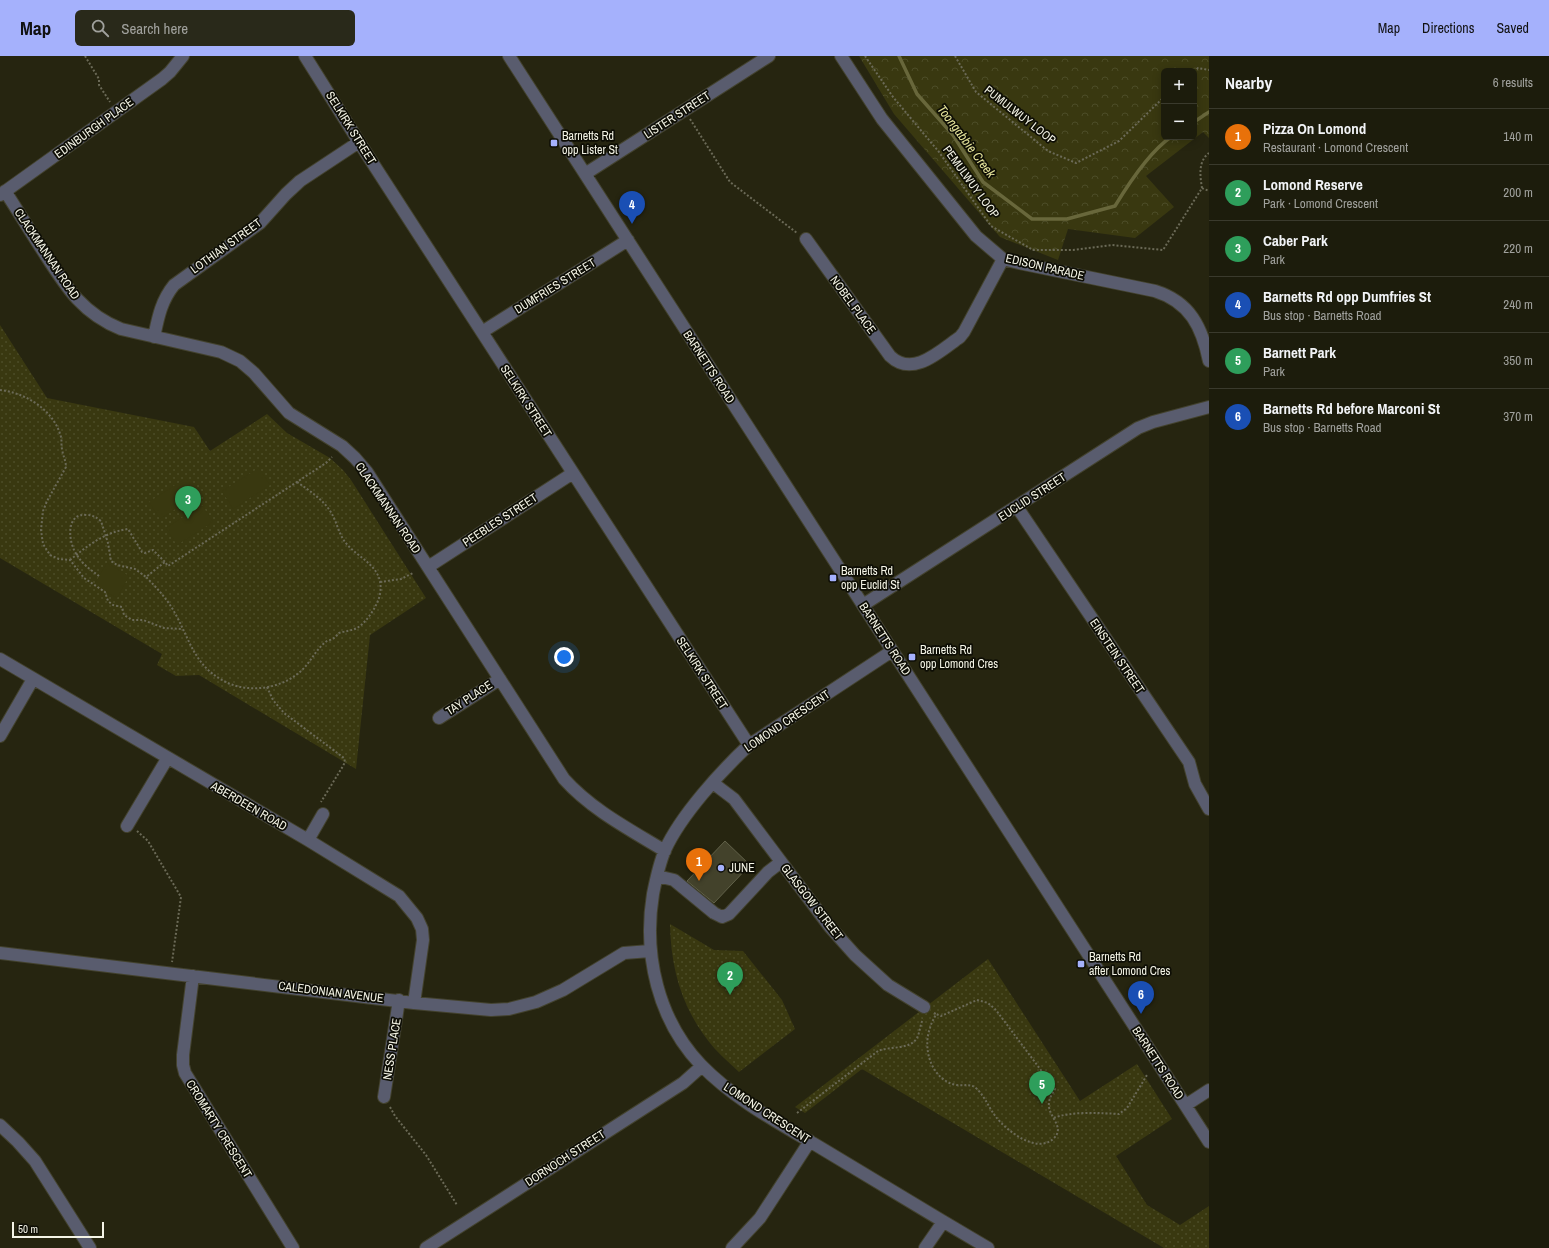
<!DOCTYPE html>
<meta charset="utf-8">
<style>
body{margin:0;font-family:"Archivo Narrow",sans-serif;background:#29291a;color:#f1f3f6}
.controls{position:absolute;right:12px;top:12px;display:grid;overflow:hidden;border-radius:6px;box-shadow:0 2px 10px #0003}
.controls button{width:36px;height:36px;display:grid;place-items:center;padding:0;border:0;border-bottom:1px solid #3a3a2d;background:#1c1c0c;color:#f1f3f6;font:20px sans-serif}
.scale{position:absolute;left:12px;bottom:10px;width:92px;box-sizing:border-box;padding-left:4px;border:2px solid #f4f4e6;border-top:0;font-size:11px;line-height:14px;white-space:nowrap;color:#f4f4e6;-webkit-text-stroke:3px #0e0e05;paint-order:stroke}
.you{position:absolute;left:564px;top:601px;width:14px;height:14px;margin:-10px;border:3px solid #fff;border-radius:50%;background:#1a73e8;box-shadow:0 0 0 6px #1a73e833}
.badge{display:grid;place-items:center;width:26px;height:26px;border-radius:50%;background:#a5b1fc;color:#fff;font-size:13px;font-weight:700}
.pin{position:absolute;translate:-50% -33px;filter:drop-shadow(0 1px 2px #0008)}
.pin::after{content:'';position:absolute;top:21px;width:14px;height:12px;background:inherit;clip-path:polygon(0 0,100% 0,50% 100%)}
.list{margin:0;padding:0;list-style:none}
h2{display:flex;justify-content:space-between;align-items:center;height:52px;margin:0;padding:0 16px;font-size:17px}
h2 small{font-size:13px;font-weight:400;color:#a0a19d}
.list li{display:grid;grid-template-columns:26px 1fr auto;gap:12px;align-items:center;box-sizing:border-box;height:56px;padding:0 16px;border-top:1px solid #3a3a2d}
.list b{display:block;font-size:15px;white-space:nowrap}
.list p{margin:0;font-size:13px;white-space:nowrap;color:#a0a19d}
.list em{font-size:13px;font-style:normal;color:#a0a19d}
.icon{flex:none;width:22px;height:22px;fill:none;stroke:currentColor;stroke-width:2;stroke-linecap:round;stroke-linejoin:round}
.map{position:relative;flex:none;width:1209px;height:1192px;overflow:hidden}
header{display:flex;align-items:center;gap:24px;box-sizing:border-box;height:56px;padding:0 20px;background:#a5b1fc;color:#111}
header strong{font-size:19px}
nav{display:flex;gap:22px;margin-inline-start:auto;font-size:14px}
.search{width:280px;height:36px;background:#29291a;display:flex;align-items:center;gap:10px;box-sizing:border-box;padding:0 14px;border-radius:6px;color:#a0a19d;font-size:15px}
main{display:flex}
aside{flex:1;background:#1c1c0c}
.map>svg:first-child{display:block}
.forest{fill:url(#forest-crowns);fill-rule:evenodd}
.park{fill:url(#park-dots)}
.pitch{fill:#393810}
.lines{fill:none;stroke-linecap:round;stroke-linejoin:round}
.stream{stroke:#68673b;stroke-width:3.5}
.building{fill:#43422b;stroke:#616149}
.minor-casing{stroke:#43422e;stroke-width:14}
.path{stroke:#6b6a57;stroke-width:2;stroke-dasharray:2 2;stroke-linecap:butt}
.minor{stroke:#595c6e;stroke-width:12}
.poi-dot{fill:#a5b1fc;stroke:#0e0e05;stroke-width:1.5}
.labels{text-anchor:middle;stroke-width:3.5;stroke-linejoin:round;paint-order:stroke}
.street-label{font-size:12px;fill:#f4f4e6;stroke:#0e0e05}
.poi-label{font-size:12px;fill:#f4f4e6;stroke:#0e0e05;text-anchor:start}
.water-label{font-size:13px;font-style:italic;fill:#e6e49b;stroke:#0e0e05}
</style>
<header>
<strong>Map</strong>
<div class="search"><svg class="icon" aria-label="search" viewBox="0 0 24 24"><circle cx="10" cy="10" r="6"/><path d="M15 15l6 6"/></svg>Search here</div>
<nav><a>Map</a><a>Directions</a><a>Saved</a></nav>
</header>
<main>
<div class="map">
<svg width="1209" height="1192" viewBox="0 0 1209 1192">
<defs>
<pattern id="forest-crowns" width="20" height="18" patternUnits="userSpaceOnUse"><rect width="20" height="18" fill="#393810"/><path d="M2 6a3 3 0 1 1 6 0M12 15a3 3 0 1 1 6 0" fill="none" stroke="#4c4c27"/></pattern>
<pattern id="park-dots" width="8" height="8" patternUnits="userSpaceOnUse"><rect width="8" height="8" fill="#393810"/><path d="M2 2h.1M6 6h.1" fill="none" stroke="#4c4c27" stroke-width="1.8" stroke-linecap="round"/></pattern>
</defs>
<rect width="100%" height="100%" fill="#262510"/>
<!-- forest -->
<path class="forest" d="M859,0H1209V82L1203,76L1146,120L1174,151L1135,182L1068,173L1058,204L1000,181L894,58ZM1164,15H1194V81H1164Z"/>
<!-- park -->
<path class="park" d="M0,269L47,342L194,371L210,395L267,358L287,377L330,402L343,414L351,424L426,542L370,579L356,713L199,619L176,620L157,609L162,598L0,502Z
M670,868L714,894L743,895L782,944L795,973L739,1016C731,1008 722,1001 715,993C683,956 671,916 670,868Z
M988,903L1080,1045L1137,1008L1172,1063L1116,1100L1147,1149L1180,1169L1209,1150V1192H1164L862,1013L805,1057L795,1051Z"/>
<!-- pitch -->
<path class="pitch" d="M259,412L270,429L233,453L222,435Z
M186,422L197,439L160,463L149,446Z
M202,449L213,466L177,489L166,472Z
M107,507L129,520L117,542L94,529Z"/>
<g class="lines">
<!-- stream -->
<path class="stream" d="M899,0L917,38L953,79L983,126L1032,163H1067L1115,150C1129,127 1149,96 1171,81
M1194,66L1209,56"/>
</g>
<!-- building -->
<path class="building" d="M725,785L750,809L714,847L687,825Z"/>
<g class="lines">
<!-- minor casing -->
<g class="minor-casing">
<path id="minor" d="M305,0L359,86L749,689
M509,0L1209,1086
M841,0L882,63L976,180L1003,203L1019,207L1155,235C1190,246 1202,271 1209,305
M585,118L769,0
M5,135C18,155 30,175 43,195C65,229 81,257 121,273L221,296L240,305L254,317L289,357L342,390L355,402L367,416L564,723C592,754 629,773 665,795
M0,139L162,23L170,16L183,0
M806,183L890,300C913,322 940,295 960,281L964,276L1003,203
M482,276L628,184
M154,281C158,262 161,245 174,229L260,167L286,138L300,125L359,86
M1017,451L1189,706L1195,728L1209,753
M428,511L573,417
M863,549L1138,372L1153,366L1209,351
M892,595L749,689C721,715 681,759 665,794C659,808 656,823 653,838C643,899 658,964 701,1009C735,1044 779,1067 821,1092C876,1125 932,1159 988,1192
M0,603L308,784L399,840L417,862L422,873L423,884L414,947
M439,662L500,623
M0,680L33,623
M713,727L734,743L830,871L855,899L888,929L924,951
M127,770L167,703
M308,784L323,758
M657,820L674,824L714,857L722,861L729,858L768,816L781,806
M0,897L414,947L491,954L509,953L536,946L563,934L624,897L650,895
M193,920L183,999V1009L185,1017L293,1192
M384,1041L399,944
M1186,1049L1209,1034
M0,1069L18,1086L35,1105L90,1192
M426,1192L683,1027L702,1010
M732,1192L760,1162L810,1085
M925,1192L943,1166"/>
</g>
<!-- path -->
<path class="path" d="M85,0L99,23V29L110,46
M865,0L893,41L939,96L991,170L1033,194H1073L1112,189L1163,194L1202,132L1209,135
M955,0L976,36L1048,95L1076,107L1119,85L1164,41
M1194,16L1198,12L1209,14
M690,63L730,126L797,177
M1202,132C1200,120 1198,105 1209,97
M0,334C26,337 54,354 61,381C62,385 61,389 62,393C63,400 66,405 66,411L47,445L43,455L41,474L43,488L50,499L59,503L70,504L84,522L105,536L108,545L113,549L122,551L124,559L132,564H143L164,572L182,573
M297,426C310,435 324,444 332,458C337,467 339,478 345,486C358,503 385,510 380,538C378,549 367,566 357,572C351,575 345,575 339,577C337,579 335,582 332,583C331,584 329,584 327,585C318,591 312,603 305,611C285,633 248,639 222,624C195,609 190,585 176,559C168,544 158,533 146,521L165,506L168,510L326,407L332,401
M70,504C87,490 105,476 128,473L142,496L145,497L153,494L165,506
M99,520C91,514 82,508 77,499C68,487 65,456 87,459C92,459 96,461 101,465L108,487L111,505L117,509L135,513L146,521
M380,526L401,523L413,517
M267,631L273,644L284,657L344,702L345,706L343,710L321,746
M137,775L148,785L181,841L172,906
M934,957L936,958C934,963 931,967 930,972C922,994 932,1024 956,1029C964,1030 971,1027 977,1033C985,1041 989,1052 996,1061C1006,1074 1036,1098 1053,1083C1066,1072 1049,1061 1049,1050C1048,1044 1052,1038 1055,1033L996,954L988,947L977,944L941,960L936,958
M390,1051L395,1060L426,1099L457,1149
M797,1057L878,995C890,990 910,994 917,982C920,976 920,969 923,963
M1054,1062C1070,1055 1101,1057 1119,1058L1127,1052L1147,1019"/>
<!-- minor -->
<use href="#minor" class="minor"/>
</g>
<!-- markers -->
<g class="poi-dot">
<rect x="550" y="83" width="8" height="8" rx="2"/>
<rect x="829" y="518" width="8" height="8" rx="2"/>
<rect x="908" y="597" width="8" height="8" rx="2"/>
<circle cx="721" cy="812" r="4"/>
<rect x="1077" y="904" width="8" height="8" rx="2"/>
</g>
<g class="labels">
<!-- street labels -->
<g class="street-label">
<text transform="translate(677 59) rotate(-33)" y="4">LISTER STREET</text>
<text transform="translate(1020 59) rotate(38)" y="4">PUMULWUY LOOP</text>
<text transform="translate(94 72) rotate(-36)" y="4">EDINBURGH PLACE</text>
<text transform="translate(351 72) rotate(58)" y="4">SELKIRK STREET</text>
<text transform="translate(971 126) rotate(54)" y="4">PEMULWUY LOOP</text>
<text transform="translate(226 190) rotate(-36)" y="4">LOTHIAN STREET</text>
<text transform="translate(47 198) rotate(56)" y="4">CLACKMANNAN ROAD</text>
<text transform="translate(1045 211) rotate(13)" y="4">EDISON PARADE</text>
<text transform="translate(555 230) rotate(-32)" y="4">DUMFRIES STREET</text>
<text transform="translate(853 249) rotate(54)" y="4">NOBEL PLACE</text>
<text transform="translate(709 311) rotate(57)" y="4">BARNETTS ROAD</text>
<text transform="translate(526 345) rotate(57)" y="4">SELKIRK STREET</text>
<text transform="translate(1032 441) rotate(-33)" y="4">EUCLID STREET</text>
<text transform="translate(388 452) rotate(56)" y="4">CLACKMANNAN ROAD</text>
<text transform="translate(500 464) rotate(-33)" y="4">PEEBLES STREET</text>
<text transform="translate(885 583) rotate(57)" y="4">BARNETTS ROAD</text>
<text transform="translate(1117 600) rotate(56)" y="4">EINSTEIN STREET</text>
<text transform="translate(702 617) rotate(57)" y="4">SELKIRK STREET</text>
<text transform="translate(469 642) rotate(-33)" y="4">TAY PLACE</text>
<text transform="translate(787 665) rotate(-34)" y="4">LOMOND CRESCENT</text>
<text transform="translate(249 750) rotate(30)" y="4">ABERDEEN ROAD</text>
<text transform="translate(812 846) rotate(52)" y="4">GLASGOW STREET</text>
<text transform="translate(331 936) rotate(7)" y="4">CALEDONIAN AVENUE</text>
<text transform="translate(392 993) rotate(-81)" y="4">NESS PLACE</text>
<text transform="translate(1158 1007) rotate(57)" y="4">BARNETTS ROAD</text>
<text transform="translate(767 1057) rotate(33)" y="4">LOMOND CRESCENT</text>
<text transform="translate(219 1073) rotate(58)" y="4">CROMARTY CRESCENT</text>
<text transform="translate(565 1102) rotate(-33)" y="4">DORNOCH STREET</text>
</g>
<!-- poi labels -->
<g class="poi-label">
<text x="562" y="84">Barnetts Rd<tspan x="562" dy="14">opp Lister St</tspan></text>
<text x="841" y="519">Barnetts Rd<tspan x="841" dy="14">opp Euclid St</tspan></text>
<text x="920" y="598">Barnetts Rd<tspan x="920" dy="14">opp Lomond Cres</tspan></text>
<text x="729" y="816">JUNE</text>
<text x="1089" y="905">Barnetts Rd<tspan x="1089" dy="14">after Lomond Cres</tspan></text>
</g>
<!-- water labels -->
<g class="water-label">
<text transform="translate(967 85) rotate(53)" y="5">Toongabbie Creek</text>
</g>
</g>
</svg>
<div class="controls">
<button>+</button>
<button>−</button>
</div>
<div class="scale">50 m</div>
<div class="you"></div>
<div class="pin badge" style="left:699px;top:825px;background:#e8710a">1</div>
<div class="pin badge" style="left:730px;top:939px;background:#2e9e5b">2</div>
<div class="pin badge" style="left:188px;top:463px;background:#2e9e5b">3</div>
<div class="pin badge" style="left:632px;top:168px;background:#1a4fb4">4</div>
<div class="pin badge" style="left:1042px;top:1048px;background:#2e9e5b">5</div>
<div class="pin badge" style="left:1141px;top:958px;background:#1a4fb4">6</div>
</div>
<aside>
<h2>Nearby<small>6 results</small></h2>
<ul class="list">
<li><span class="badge" style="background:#e8710a">1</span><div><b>Pizza On Lomond</b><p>Restaurant · Lomond Crescent</p></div><em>140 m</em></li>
<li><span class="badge" style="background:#2e9e5b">2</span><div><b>Lomond Reserve</b><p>Park · Lomond Crescent</p></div><em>200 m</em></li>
<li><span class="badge" style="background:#2e9e5b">3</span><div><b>Caber Park</b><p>Park</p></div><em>220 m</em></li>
<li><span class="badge" style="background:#1a4fb4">4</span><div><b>Barnetts Rd opp Dumfries St</b><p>Bus stop · Barnetts Road</p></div><em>240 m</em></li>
<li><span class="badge" style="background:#2e9e5b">5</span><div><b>Barnett Park</b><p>Park</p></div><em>350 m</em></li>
<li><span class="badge" style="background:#1a4fb4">6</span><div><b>Barnetts Rd before Marconi St</b><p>Bus stop · Barnetts Road</p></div><em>370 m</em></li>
</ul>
</aside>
</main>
